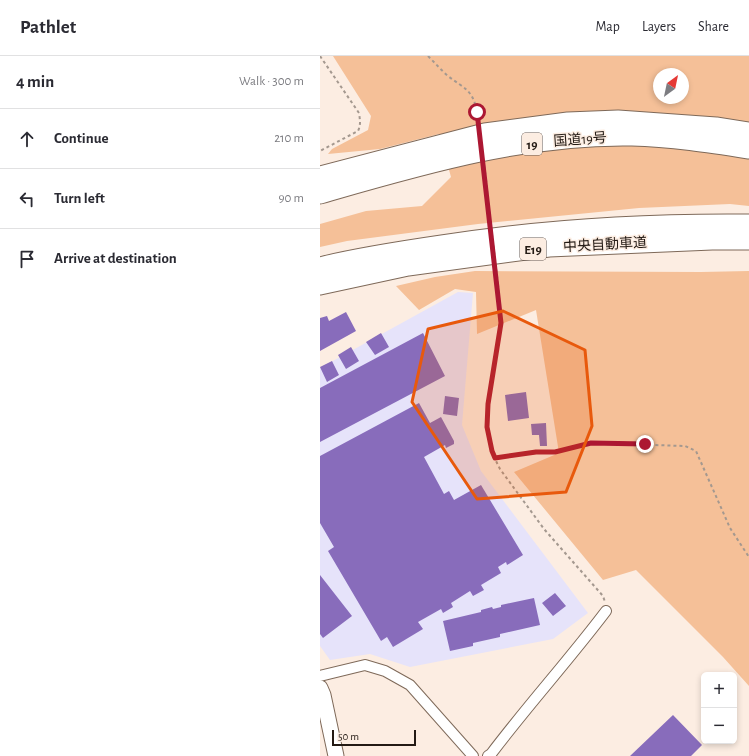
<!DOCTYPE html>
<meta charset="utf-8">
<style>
body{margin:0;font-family:"Alegreya Sans","Noto Sans JP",sans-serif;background:#f7f7f7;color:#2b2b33}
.controls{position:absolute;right:12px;bottom:12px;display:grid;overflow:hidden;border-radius:6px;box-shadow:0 2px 6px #0003}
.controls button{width:36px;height:36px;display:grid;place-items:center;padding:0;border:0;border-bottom:1px solid #e1e1e2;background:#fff;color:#2b2b33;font:20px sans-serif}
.compass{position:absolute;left:333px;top:12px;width:36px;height:36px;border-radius:50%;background:#fff;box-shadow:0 2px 6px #0003;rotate:33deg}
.scale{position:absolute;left:12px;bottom:10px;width:84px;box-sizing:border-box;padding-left:4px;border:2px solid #231a14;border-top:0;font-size:11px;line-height:14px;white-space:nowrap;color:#231a14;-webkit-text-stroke:3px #fcede2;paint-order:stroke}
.stop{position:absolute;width:12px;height:12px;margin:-9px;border:3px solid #ac1732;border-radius:50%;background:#fff}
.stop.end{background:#ac1732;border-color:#fff;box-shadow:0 1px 4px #0008}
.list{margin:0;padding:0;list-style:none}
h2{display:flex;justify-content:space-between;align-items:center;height:52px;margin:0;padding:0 16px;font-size:17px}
h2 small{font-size:13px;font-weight:400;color:#7c7c81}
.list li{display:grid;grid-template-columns:26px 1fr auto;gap:12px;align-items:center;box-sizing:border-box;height:60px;padding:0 16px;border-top:1px solid #e1e1e2}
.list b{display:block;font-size:15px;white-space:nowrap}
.list em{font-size:13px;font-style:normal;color:#7c7c81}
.icon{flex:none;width:22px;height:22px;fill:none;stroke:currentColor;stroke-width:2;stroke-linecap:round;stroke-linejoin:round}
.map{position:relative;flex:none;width:429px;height:700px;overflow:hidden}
header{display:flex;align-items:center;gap:24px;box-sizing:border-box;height:56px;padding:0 20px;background:#fff;border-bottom:1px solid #e1e1e2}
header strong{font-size:19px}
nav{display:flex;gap:22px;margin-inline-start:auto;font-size:14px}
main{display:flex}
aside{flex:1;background:#fff}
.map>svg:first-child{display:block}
.industrial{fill:#e6e3fa}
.green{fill:#f5c098;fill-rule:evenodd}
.building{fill:#886cbb}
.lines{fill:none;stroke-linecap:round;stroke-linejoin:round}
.street-casing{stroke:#7e6959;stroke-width:12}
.secondary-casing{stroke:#7e6959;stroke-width:17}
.highway-casing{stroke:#7e6959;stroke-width:21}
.path{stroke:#a4988f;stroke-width:2;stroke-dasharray:3 3;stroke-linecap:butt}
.street{stroke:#fff;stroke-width:10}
.secondary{stroke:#fff;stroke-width:15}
.highway{stroke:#fff;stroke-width:19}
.path-bridge{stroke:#a4988f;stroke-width:2;stroke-dasharray:3 3;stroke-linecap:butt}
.route{stroke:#ac1732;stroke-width:5}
.marked{fill:#e8590c;fill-opacity:0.2;stroke:#e8590c;stroke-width:3;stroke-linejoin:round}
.labels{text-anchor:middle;stroke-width:3;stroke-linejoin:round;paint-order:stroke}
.shield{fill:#fcede2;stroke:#645952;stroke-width:1}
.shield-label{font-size:13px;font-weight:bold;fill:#231a14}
.street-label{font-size:14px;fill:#231a14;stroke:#fcede2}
</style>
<header>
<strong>Pathlet</strong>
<nav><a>Map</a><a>Layers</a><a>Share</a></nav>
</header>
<main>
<aside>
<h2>4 min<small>Walk · 300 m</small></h2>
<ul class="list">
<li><svg class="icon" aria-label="ahead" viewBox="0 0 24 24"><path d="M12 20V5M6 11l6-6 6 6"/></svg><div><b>Continue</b></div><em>210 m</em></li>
<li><svg class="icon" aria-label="left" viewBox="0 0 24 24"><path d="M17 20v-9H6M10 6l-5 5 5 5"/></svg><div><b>Turn left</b></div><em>90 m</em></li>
<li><svg class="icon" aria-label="arrive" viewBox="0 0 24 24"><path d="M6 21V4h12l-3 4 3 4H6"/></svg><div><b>Arrive at destination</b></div></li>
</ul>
</aside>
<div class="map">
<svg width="429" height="700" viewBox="0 0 429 700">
<rect width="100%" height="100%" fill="#fcede2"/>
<!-- industrial -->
<path class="industrial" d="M138,236L153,237L142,369L161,415L268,557L233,583L90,611L50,598L10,604L0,590V312Z"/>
<!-- green -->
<path class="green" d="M13,0H429V150L410,148L319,152L158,168L27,185L0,191V168L46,155L102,150L131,121L119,78L60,93L8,98L12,93L48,74L51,60ZM339,18H363V42H339Z
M155,215L381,216L429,215V630L403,601L316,514L283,524L194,416L239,397L216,254L157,278L156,236L135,233L99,254L76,230L115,221Z"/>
<!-- building -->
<path class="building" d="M26,256L36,275L0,295V262L7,260L9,265Z
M61,277L69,291L55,299L46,286Z
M103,277L125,320L0,386V332Z
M31,291L39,305L26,313L18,299Z
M12,305L19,319L7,326L0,311Z
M206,336L209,362L188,365L185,339Z
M125,340L139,342L137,360L123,358Z
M99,347L110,367L121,361L134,385V388L126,392L125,389L104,401L124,438L129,435L134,444L161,429L203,499L187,509L186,506L178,511L181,517L161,529L164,534L153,540L150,535L131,547L133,551L123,557L121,553L98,566L103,573L73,591L67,581L61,585L8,495L14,491L0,467V400Z
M226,367L227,390H220L219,379H212L211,368Z
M0,519L32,560L3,582L0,578Z
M235,537L246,550L233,560L222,547Z
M214,542L220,569L180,578V581L153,587V590L130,595L123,565L161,556V554L172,551L173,553L181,551V549Z
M353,659L382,689L371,700H310Z"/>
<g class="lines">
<!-- street casing -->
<g class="street-casing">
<path id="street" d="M0,620L45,609L65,615L90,629L153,700
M168,700L171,698C208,649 249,604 286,555"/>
</g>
<!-- secondary casing -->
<g class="secondary-casing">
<path id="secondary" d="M0,632L3,639L16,700"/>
</g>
<!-- highway casing -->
<g class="highway-casing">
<path id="highway" d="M0,120L165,77L248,66L298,64L396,71L429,76
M0,138C101,109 205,78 312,80C351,81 390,87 429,93
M0,211C40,201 81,195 122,189C223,173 326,167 429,168
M0,229L88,210L229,191L392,184H429"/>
</g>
<!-- path -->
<path class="path" d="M0,0L39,57C40,64 41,69 38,75L0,95
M108,0C115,7 121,14 128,20C145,33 153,34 157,56
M166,123L169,154
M178,228L181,267L168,348L167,371L171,395L180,413L224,473L283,540L285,546
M175,402L216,396H235L271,387L365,390L376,395L410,472L429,501"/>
<!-- street -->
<use href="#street" class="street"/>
<!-- secondary -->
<use href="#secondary" class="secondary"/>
<!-- highway -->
<use href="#highway" class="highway"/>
<!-- path-bridge -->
<path class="path-bridge" d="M157,56L166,123
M169,154L178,228"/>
</g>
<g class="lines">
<!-- route -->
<path class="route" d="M157,56L181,267L168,348L167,371L172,395L175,402L216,396H235L271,387L325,388"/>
</g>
<!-- marked area -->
<path class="marked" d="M183,255L265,294L272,370L246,436L157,443L92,346L108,273Z"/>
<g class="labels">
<!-- shield labels -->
<g class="shield">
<rect x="202" y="77" width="20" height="22" rx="3"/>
<rect x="200" y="182" width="26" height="22" rx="3"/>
</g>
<g class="shield-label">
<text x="212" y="93">19</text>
<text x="213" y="198">E19</text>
</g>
<!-- street labels -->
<g class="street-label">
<text transform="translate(260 83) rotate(-4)" y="5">国道19号</text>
<text transform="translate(285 188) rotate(-3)" y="5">中央自動車道</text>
</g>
</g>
</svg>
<div class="controls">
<button>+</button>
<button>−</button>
</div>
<svg class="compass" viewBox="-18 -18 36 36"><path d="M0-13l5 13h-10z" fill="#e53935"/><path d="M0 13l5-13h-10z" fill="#7c7c81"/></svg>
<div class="scale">50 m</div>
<div class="stop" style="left:157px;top:56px"></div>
<div class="stop end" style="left:325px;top:388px"></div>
</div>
</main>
